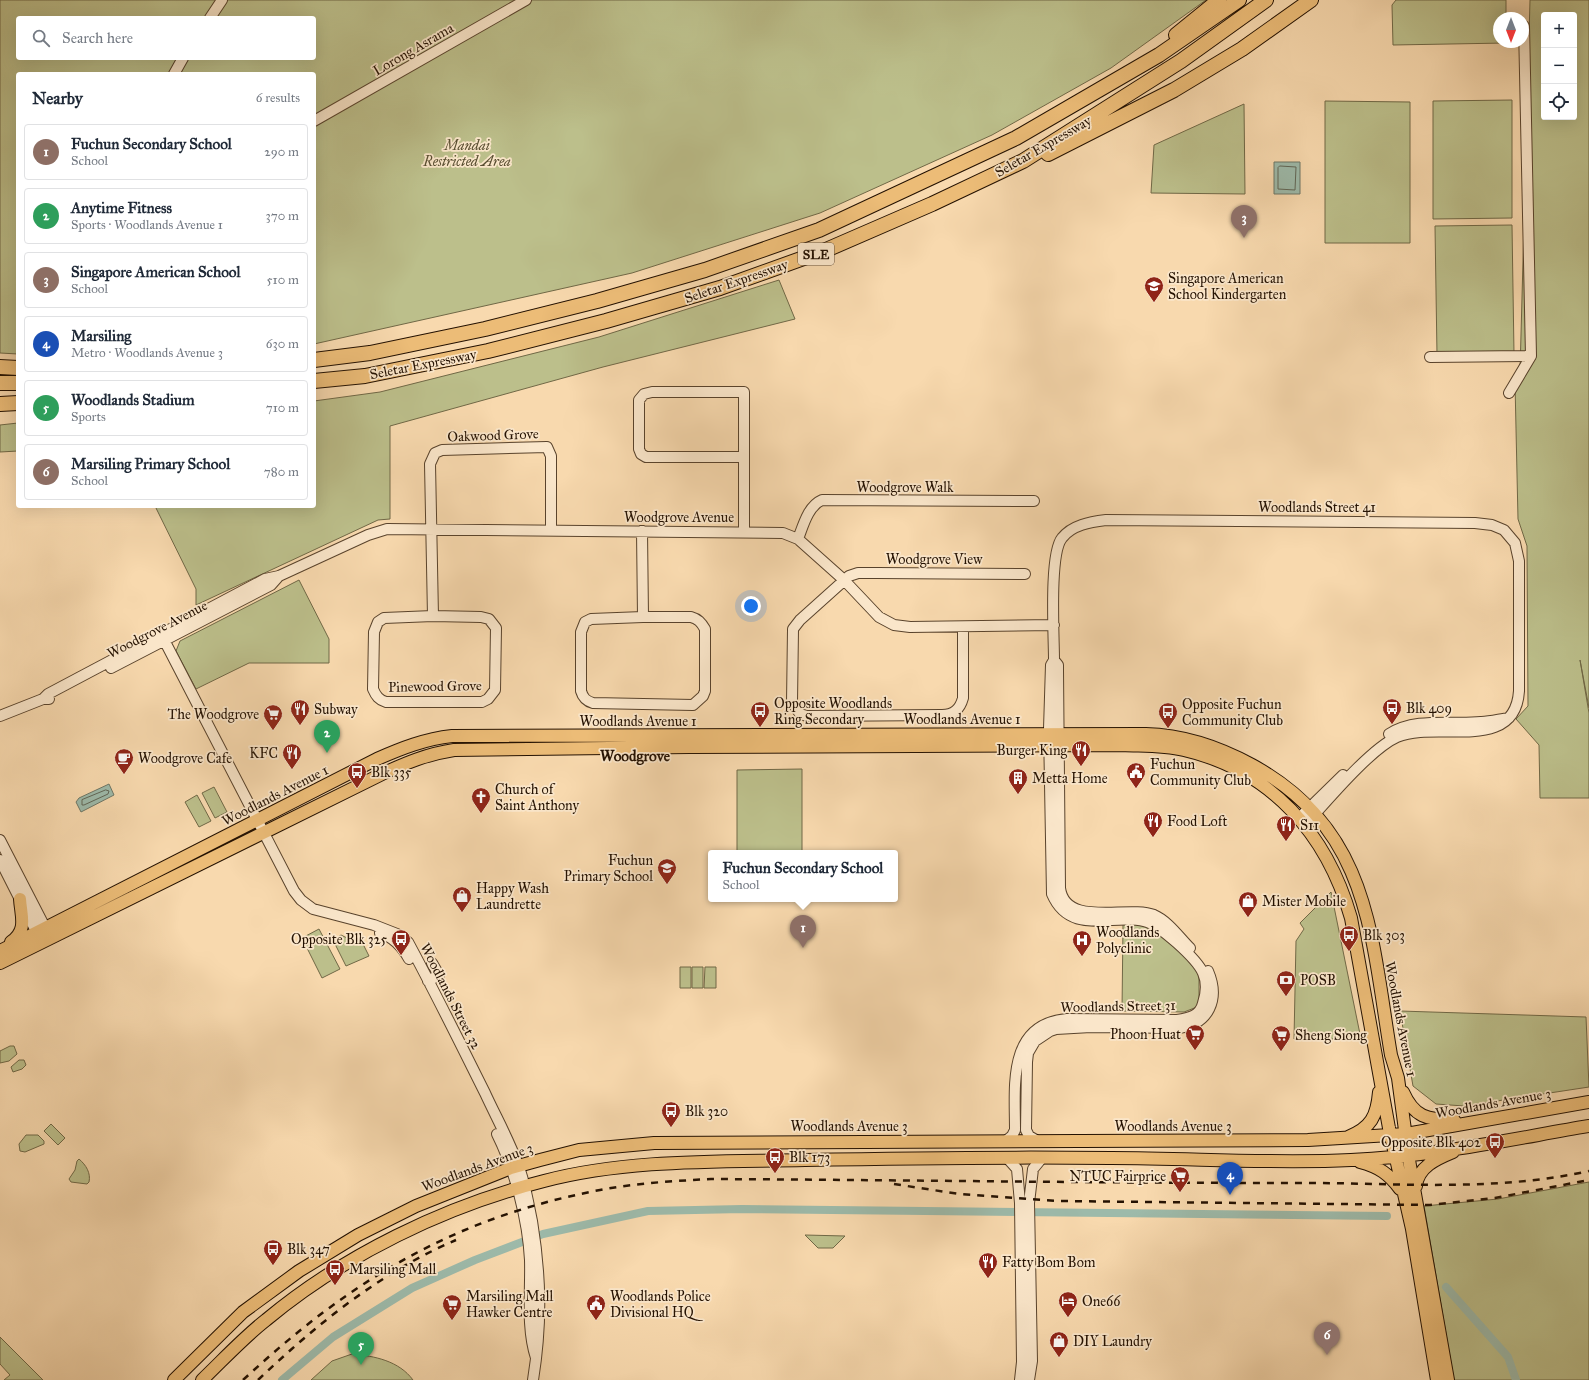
<!DOCTYPE html>
<meta charset="utf-8">
<style>
body{margin:0;font-family:"IM FELL Great Primer",serif;background:#f2f2f3;color:#1f2937}
.controls{position:absolute;right:12px;top:12px;display:grid;overflow:hidden;border-radius:4px;box-shadow:0 4px 16px #0002}
.controls button{width:36px;height:36px;display:grid;place-items:center;padding:0;border:0;border-bottom:1px solid #e0e1e3;background:#fff;color:#1f2937;font:20px sans-serif}
.compass{position:absolute;left:1493px;top:12px;width:36px;height:36px;border-radius:50%;background:#fff;box-shadow:0 4px 16px #0002;rotate:180deg}
.you{position:absolute;left:751px;top:606px;width:14px;height:14px;margin:-10px;border:3px solid #fff;border-radius:50%;background:#1a73e8;box-shadow:0 0 0 6px #1a73e833}
.badge{display:grid;place-items:center;width:26px;height:26px;border-radius:50%;background:#8f2418;color:#fff;font-size:13px;font-weight:700}
.pin{position:absolute;translate:-50% -33px;filter:drop-shadow(0 1px 2px #0008)}
.pin::after{content:'';position:absolute;top:21px;width:14px;height:12px;background:inherit;clip-path:polygon(0 0,100% 0,50% 100%)}
.popup{position:absolute;left:708px;top:850px;width:190px;height:52px;box-sizing:border-box;display:grid;place-content:center;border-radius:4px;background:#fff;filter:drop-shadow(0 1px 3px #0005);font-size:13px;white-space:nowrap;color:#747a83}
.popup b{font-size:15px;color:#1f2937}
.popup::after{content:'';position:absolute;left:50%;top:100%;margin-left:-8px;border:8px solid transparent;border-top-color:#fff}
.list{margin:0;padding:0;list-style:none}
h2{display:flex;justify-content:space-between;align-items:center;height:52px;margin:0;padding:0 16px;font-size:17px}
h2 small{font-size:13px;font-weight:400;color:#747a83}
.list li{display:grid;grid-template-columns:26px 1fr auto;gap:12px;align-items:center;box-sizing:border-box;height:56px;margin:0 8px 8px;padding:0 8px;border:1px solid #e0e1e3;border-radius:4px}
.list b{display:block;font-size:15px;white-space:nowrap}
.list p{margin:0;font-size:13px;white-space:nowrap;color:#747a83}
.list em{font-size:13px;font-style:normal;color:#747a83}
.icon{flex:none;width:22px;height:22px;fill:none;stroke:currentColor;stroke-width:2;stroke-linecap:round;stroke-linejoin:round}
.map{position:relative;flex:none;width:1589px;height:1380px;overflow:hidden}
.search{position:absolute;background:#fff;box-shadow:0 4px 16px #0002;left:16px;top:16px;width:300px;height:44px;display:flex;align-items:center;gap:10px;box-sizing:border-box;padding:0 14px;border-radius:4px;color:#747a83;font-size:15px}
.panel{position:absolute;background:#fff;box-shadow:0 4px 16px #0002;left:16px;top:72px;width:300px;height:436px;border-radius:4px}
.map>svg:first-child{display:block}
.green{fill:#bcbf8b;stroke:#706846;fill-rule:evenodd}
.water{fill:#9dbaaa;stroke:#6d7666}
.lines{fill:none;stroke-linecap:round;stroke-linejoin:round}
.shore{stroke:#606656;stroke-width:1}
.canal{stroke:#9dbaaa;stroke-width:8}
.minor-casing{stroke:#59432c;stroke-width:12}
.major-casing{stroke:#241101;stroke-width:14}
.highway-casing{stroke:#241101;stroke-width:16}
.minor{stroke:#fae6ca;stroke-width:10}
.major{stroke:#ecbc77;stroke-width:12}
.highway{stroke:#ecbc77;stroke-width:14}
.rail{stroke:#241101;stroke-width:2.5;stroke-dasharray:7 7;stroke-linecap:butt}
.labels{text-anchor:middle;stroke-width:3.5;stroke-linejoin:round;paint-order:stroke}
.shield{fill:#fae6ca;stroke:#64513d;stroke-width:1}
.shield-label{font-size:13px;font-weight:bold;fill:#241101}
.street-label{font-size:14px;fill:#241101;stroke:#fae6ca}
.park-label{font-size:14px;font-style:italic;fill:#594e31;stroke:#fae6ca}
.poi-label{font-size:14px;fill:#241101;stroke:#fae6ca;text-anchor:start}
.neighbourhood-label{font-size:15px;font-weight:bold;fill:#241101;stroke:#fae6ca}
</style>
<div class="map">
<svg width="1589" height="1380" viewBox="0 0 1589 1380">
<rect width="100%" height="100%" fill="#f8d9ae"/>
<filter id="stains"><feTurbulence type="fractalNoise" baseFrequency=".005" numOctaves="4"/><feColorMatrix values="0 0 0 0 .2 0 0 0 0 .09 0 0 0 0 .02 0 0 0 .5 -.17"/></filter>
<radialGradient id="worn" r=".72"><stop offset=".6" stop-color="#630" stop-opacity="0"/><stop offset="1" stop-color="#630" stop-opacity=".3"/></radialGradient>
<!-- green -->
<path class="green" d="M0,0H1206L1111,68L992,135L820,213L632,273L314,344V74H18V354L0,353ZM18,18H314V58H18Z
M1396,0H1506V18H1499V42L1506,43L1393,45L1392,5Z
M1530,0H1589V708L1580,660L1589,713V798H1540L1539,745L1516,719L1528,706L1527,546L1518,519L1515,383L1520,372ZM1544,15H1574V117H1544Z
M1512,100V218L1433,219V101Z
M1325,101L1410,102V243H1325Z
M1244,104L1245,194L1151,193L1154,145Z
M1512,225L1514,354L1437,355L1435,226Z
M779,280L795,319L603,367L390,426V519L378,520L196,605V589L155,506H314V401L380,392L599,337Z
M18,423V451L0,452V425Z
M299,580L329,639V663H249L196,689L176,651L180,641Z
M802,769V853H737V770Z
M214,787L227,812L215,818L202,793Z
M197,795L211,821L199,827L185,802Z
M1331,892L1361,1039H1294L1296,941L1304,929L1300,923Z
M1123,924H1144L1158,929L1199,972V1001L1197,1007L1184,1012L1122,1011Z
M319,929L340,969L322,978L302,938Z
M341,935L353,941L359,936L369,956L346,966L333,940Z
M680,967H691V988H680Z
M692,967H703V988H692Z
M705,967H716V988H704Z
M1400,1011L1586,1017L1589,1087L1464,1106L1436,1104L1413,1086Z
M10,1046H14L17,1054L9,1061L0,1063V1051Z
M19,1060H24L26,1065L22,1069L13,1072L11,1067Z
M51,1124L65,1138L58,1145L44,1131Z
M26,1135H38L44,1141V1144L25,1152L20,1151L19,1144Z
M79,1159C86,1165 91,1173 89,1182L87,1184L71,1182L69,1179L75,1170L77,1161Z
M1589,1182V1380H1454L1424,1206L1498,1199Z
M805,1235L845,1236L833,1248H818Z
M0,1337L43,1380H4L10,1375L0,1364Z
M352,1354C375,1356 399,1361 413,1380H311L332,1361Z"/>
<!-- water -->
<path class="water" d="M1274,162H1300V194H1274Z
M109,784L114,795L81,812L76,802L79,798Z"/>
<g class="lines">
<!-- shore -->
<path class="shore" d="M1280,166L1296,167L1295,190L1278,189V168Z
M106,790L109,791L108,794L84,805H82V800Z"/>
<!-- canal -->
<path class="canal" d="M1446,1287L1508,1357L1516,1380
M282,1380L333,1337L412,1288L475,1260L543,1234L648,1211L742,1209L1387,1216"/>
<!-- minor casing -->
<g class="minor-casing">
<path id="minor" d="M210,18L222,0
M174,74L183,58
M314,121L526,0
M1430,357L1531,356
M1509,393L1531,356L1524,26
M744,457H646L641,454L639,449V400L644,394L652,392H744V532
M642,531L643,617
M798,539C803,526 808,506 822,500L1034,501
M433,616L481,617L489,619L496,628L495,690L488,699L482,702H386C379,700 376,696 373,689L374,632L378,622L384,618Z
M433,616L430,464L435,453L442,450L547,447L551,456V530
M643,617H691C698,619 701,622 705,629V691L703,696L693,705L593,703C586,701 583,698 581,691V632L585,622L591,619Z
M963,627V698C960,709 954,715 942,715L807,716L800,714L792,702L793,629L800,620L849,576L858,573H877L1025,574
M161,634L294,891L301,900L313,909L374,925L397,934L408,942C435,992 460,1043 485,1093C496,1117 509,1140 518,1165C525,1182 528,1202 532,1221C541,1276 542,1324 533,1380
M1054,660L1058,665V671L1060,888C1065,928 1127,905 1154,915C1168,921 1179,937 1190,948
M111,668L271,585L279,576
M43,699L48,694L265,579L279,576L368,535L387,529L783,533L798,539L844,580L879,617L894,625L910,627L1054,625
M0,716L43,699H49
M1389,734C1416,717 1451,725 1481,722C1491,722 1500,719 1509,718
M1299,818L1343,775
M0,840L49,935
M0,860L40,939
M380,933C393,937 403,948 409,959
M428,981L439,975L432,963
M497,1134C515,1170 528,1220 530,1260C531,1292 526,1327 536,1358
M1007,1140L1012,1136L1015,1130C1015,1086 1007,1024 1067,1019L1177,1020C1189,1018 1200,1016 1203,1003C1206,994 1207,982 1203,973C1197,959 1159,924 1144,921C1111,914 1070,936 1052,894L1049,729L1051,665L1054,660C1054,636 1049,554 1062,538C1072,525 1090,522 1106,520L1475,523L1492,525L1504,530L1515,543L1519,561V691C1515,754 1436,720 1397,737C1370,749 1326,802 1305,825
M1036,1140L1029,1136L1026,1130L1027,1062L1028,1053L1035,1041L1050,1031L1056,1029L1091,1027L1179,1028C1209,1024 1220,999 1208,971
M1008,1159L1017,1169L1020,1203L1022,1362L1020,1380
M1029,1380L1032,1361L1029,1203L1033,1169L1042,1158"/>
</g>
<!-- major casing -->
<g class="major-casing">
<path id="major" d="M11,942C28,930 21,916 20,899
M0,951L377,759C402,748 425,739 452,736L1146,734C1185,735 1219,747 1252,765C1371,830 1371,937 1391,1055L1398,1078L1409,1160L1448,1380
M0,963L382,774C406,763 427,754 454,750L689,747L1123,745C1143,746 1164,745 1184,750C1271,770 1327,834 1351,918L1389,1128L1412,1229L1437,1380
M1403,1092C1414,1117 1427,1120 1454,1120
M1348,1137C1371,1128 1377,1116 1379,1092
M1360,1162C1379,1167 1389,1174 1400,1189
M1416,1186C1418,1167 1436,1159 1453,1152
M174,1380L243,1312L299,1271L358,1235L416,1206L511,1168L540,1160L579,1150L654,1143L1308,1140L1406,1134L1589,1102
M202,1380C223,1360 243,1338 266,1320C344,1255 445,1206 544,1181C628,1159 718,1162 805,1160C907,1158 1009,1157 1111,1158C1191,1158 1271,1164 1351,1160C1429,1157 1512,1139 1589,1126"/>
</g>
<!-- highway casing -->
<g class="highway-casing">
<path id="highway" d="M1176,35L1219,0
M1048,154L1174,90L1242,49L1311,0
M314,360L370,353L485,329L597,301L705,270L819,230L1016,138L1159,55L1239,0
M0,367L18,368
M314,381L365,376L488,351L606,321L720,288L826,250L932,204L1023,161L1181,61L1266,0
M0,383H18
M0,404L18,403"/>
</g>
<!-- minor -->
<use href="#minor" class="minor"/>
<!-- major -->
<use href="#major" class="major"/>
<!-- highway -->
<use href="#highway" class="highway"/>
<!-- rail -->
<path class="rail" d="M894,1184L959,1194L1058,1201L1430,1205L1495,1198L1589,1180
M243,1380C351,1280 453,1218 600,1190C636,1183 674,1181 711,1179C904,1180 1097,1183 1290,1183C1391,1182 1489,1193 1589,1171
M258,1380C317,1324 381,1272 456,1240"/>
</g>
<!-- icons -->
<defs>
<g id="school-pin" transform="scale(1)"><path d="M0 17L-7.5 6A9.5 9.5 0 1 1 7.5 6Z" fill="#8f2418" stroke="#fae6ca"/><path d="M0-5L7-2L0 1L-7-2ZM-4 1L0 2.5L4 1V4Q0 6-4 4Z" fill="#fff"/></g>
<g id="bus-pin" transform="scale(1)"><path d="M0 17L-7.5 6A9.5 9.5 0 1 1 7.5 6Z" fill="#8f2418" stroke="#fae6ca"/><path d="M-5-6H5V4H4V6H2V4H-2V6H-4V4H-5ZM-3.5-4V0h7V-4ZM-3.5 1.2v1.5H-2V1.2ZM2 1.2v1.5H3.5V1.2Z" fill="#fff"/></g>
<g id="restaurant-pin" transform="scale(1)"><path d="M0 17L-7.5 6A9.5 9.5 0 1 1 7.5 6Z" fill="#8f2418" stroke="#fae6ca"/><path d="M-5-6h1v4h1v-4h1v4h1v-4h1v5L-1.5 .5V6h-2V.5L-5-1ZM5-6V6H3V1.5H1.5Q1.5-4 5-6Z" fill="#fff"/></g>
<g id="supermarket-pin" transform="scale(1)"><path d="M0 17L-7.5 6A9.5 9.5 0 1 1 7.5 6Z" fill="#8f2418" stroke="#fae6ca"/><path d="M-6-5.5h2.5l.6 2H6L4.5 2H-2.5L-4.4-4H-6ZM-1.5 3.2a1.3 1.3 0 1 0 .1 0ZM3 3.2a1.3 1.3 0 1 0 .1 0Z" fill="#fff"/></g>
<g id="cafe-pin" transform="scale(1)"><path d="M0 17L-7.5 6A9.5 9.5 0 1 1 7.5 6Z" fill="#8f2418" stroke="#fae6ca"/><path d="M-5.5-4.5H6V0H3Q3 3.5 0 3.5H-2.5Q-5.5 3.5-5.5 0ZM3-3.2v2h1.7v-2ZM-6 4.5H4V6H-6Z" fill="#fff"/></g>
<g id="civic-pin" transform="scale(1)"><path d="M0 17L-7.5 6A9.5 9.5 0 1 1 7.5 6Z" fill="#8f2418" stroke="#fae6ca"/><path d="M-.6-6.5H3V-4.5H.6V-3L4-1V1h2V6H-6V1h2V-1L-.6-3ZM-1.2 2.5V6h2.4V2.5Z" fill="#fff"/></g>
<g id="building-pin" transform="scale(1)"><path d="M0 17L-7.5 6A9.5 9.5 0 1 1 7.5 6Z" fill="#8f2418" stroke="#fae6ca"/><path d="M-4-6H4V6H1V3H-1V6H-4ZM-2.5-4.3h1.7v1.8h-1.7ZM.8-4.3h1.7v1.8H.8ZM-2.5-1h1.7V.8h-1.7ZM.8-1h1.7V.8H.8Z" fill="#fff"/></g>
<g id="church-pin" transform="scale(1)"><path d="M0 17L-7.5 6A9.5 9.5 0 1 1 7.5 6Z" fill="#8f2418" stroke="#fae6ca"/><path d="M-1.2-6h2.4v3.5h3.3v2.4h-3.3V6h-2.4V-.1h-3.3v-2.4h3.3Z" fill="#fff"/></g>
<g id="shop-pin" transform="scale(1)"><path d="M0 17L-7.5 6A9.5 9.5 0 1 1 7.5 6Z" fill="#8f2418" stroke="#fae6ca"/><path d="M-5-2.5h2.3a2.7 3.5 0 0 1 5.4 0H5L5.5 6h-11ZM-1.5-2.5h3a1.5 2.3 0 0 0-3 0Z" fill="#fff"/></g>
<g id="hospital-pin" transform="scale(1)"><path d="M0 17L-7.5 6A9.5 9.5 0 1 1 7.5 6Z" fill="#8f2418" stroke="#fae6ca"/><path d="M-5-5h3v3.5h4V-5h3V5h-3V1.5h-4V5h-3Z" fill="#fff"/></g>
<g id="bank-pin" transform="scale(1)"><path d="M0 17L-7.5 6A9.5 9.5 0 1 1 7.5 6Z" fill="#8f2418" stroke="#fae6ca"/><path d="M-6-4H6V4H-6ZM0-2.3a2.3 2.3 0 1 0 0 4.6a2.3 2.3 0 1 0 0-4.6Z" fill="#fff"/></g>
<g id="hotel-pin" transform="scale(1)"><path d="M0 17L-7.5 6A9.5 9.5 0 1 1 7.5 6Z" fill="#8f2418" stroke="#fae6ca"/><path d="M-6-4.5h1.5V1H6V5H4.5V3h-9V5H-6ZM-4 0a1.8 1.8 0 1 1 3.6 0ZM.5 0V-2.5h3Q6-2.5 6 0Z" fill="#fff"/></g>
</defs>
<g fill-rule="evenodd">
<use href="#school-pin" x="1154" y="286"/>
<use href="#bus-pin" x="1392" y="708"/>
<use href="#restaurant-pin" x="300" y="709"/>
<use href="#bus-pin" x="760" y="711"/>
<use href="#bus-pin" x="1168" y="712"/>
<use href="#supermarket-pin" x="273" y="714"/>
<use href="#restaurant-pin" x="1081" y="750"/>
<use href="#restaurant-pin" x="292" y="753"/>
<use href="#cafe-pin" x="124" y="758"/>
<use href="#bus-pin" x="357" y="772"/>
<use href="#civic-pin" x="1136" y="772"/>
<use href="#building-pin" x="1018" y="778"/>
<use href="#church-pin" x="481" y="797"/>
<use href="#restaurant-pin" x="1153" y="821"/>
<use href="#restaurant-pin" x="1286" y="825"/>
<use href="#school-pin" x="667" y="868"/>
<use href="#shop-pin" x="462" y="896"/>
<use href="#shop-pin" x="1248" y="901"/>
<use href="#bus-pin" x="1349" y="935"/>
<use href="#bus-pin" x="401" y="939"/>
<use href="#hospital-pin" x="1082" y="940"/>
<use href="#bank-pin" x="1286" y="980"/>
<use href="#supermarket-pin" x="1195" y="1034"/>
<use href="#supermarket-pin" x="1281" y="1035"/>
<use href="#bus-pin" x="671" y="1111"/>
<use href="#bus-pin" x="1495" y="1142"/>
<use href="#bus-pin" x="775" y="1157"/>
<use href="#supermarket-pin" x="1180" y="1176"/>
<use href="#bus-pin" x="273" y="1249"/>
<use href="#restaurant-pin" x="988" y="1262"/>
<use href="#bus-pin" x="335" y="1269"/>
<use href="#hotel-pin" x="1068" y="1301"/>
<use href="#supermarket-pin" x="452" y="1304"/>
<use href="#civic-pin" x="596" y="1304"/>
<use href="#shop-pin" x="1059" y="1341"/>
</g>
<g class="labels">
<!-- shield labels -->
<rect class="shield" x="798" y="243" width="36" height="22" rx="3"/>
<g class="shield-label">
<text x="816" y="259">SLE</text>
</g>
<!-- street labels -->
<g class="street-label">
<text transform="translate(413 49) rotate(-30)" y="5">Lorong Asrama</text>
<text transform="translate(1043 146) rotate(-30)" y="5">Seletar Expressway</text>
<text transform="translate(736 281) rotate(-19)" y="5">Seletar Expressway</text>
<text transform="translate(423 364) rotate(-11)" y="5">Seletar Expressway</text>
<text transform="translate(493 435) rotate(-2)" y="5">Oakwood Grove</text>
<text x="905" y="492">Woodgrove Walk</text>
<text x="1317" y="512">Woodlands Street 41</text>
<text x="679" y="522">Woodgrove Avenue</text>
<text x="934" y="564">Woodgrove View</text>
<text transform="translate(157 629) rotate(-27)" y="5">Woodgrove Avenue</text>
<text transform="translate(435 686) rotate(-1)" y="5">Pinewood Grove</text>
<text x="962" y="724">Woodlands Avenue 1</text>
<text x="638" y="726">Woodlands Avenue 1</text>
<text transform="translate(275 795) rotate(-27)" y="5">Woodlands Avenue 1</text>
<text transform="translate(451 996) rotate(63)" y="5">Woodlands Street 32</text>
<text transform="translate(1118 1006) rotate(-1)" y="5">Woodlands Street 31</text>
<text transform="translate(1401 1019) rotate(79)" y="5">Woodlands Avenue 1</text>
<text transform="translate(1493 1103) rotate(-10)" y="5">Woodlands Avenue 3</text>
<text x="849" y="1131">Woodlands Avenue 3</text>
<text x="1173" y="1131">Woodlands Avenue 3</text>
<text transform="translate(477 1167) rotate(-20)" y="5">Woodlands Avenue 3</text>
</g>
<!-- park labels -->
<g class="park-label">
<text x="467" y="150">Mandai<tspan x="467" dy="16">Restricted Area</tspan></text>
</g>
<!-- poi labels -->
<g class="poi-label">
<text x="1168" y="283">Singapore American<tspan x="1168" dy="16">School Kindergarten</tspan></text>
<text x="774" y="708">Opposite Woodlands<tspan x="774" dy="16">Ring Secondary</tspan></text>
<text x="1182" y="709">Opposite Fuchun<tspan x="1182" dy="16">Community Club</tspan></text>
<text x="1406" y="713">Blk 409</text>
<text x="314" y="714">Subway</text>
<text x="259" y="719" text-anchor="end">The Woodgrove</text>
<text x="1067" y="755" text-anchor="end">Burger King</text>
<text x="278" y="758" text-anchor="end">KFC</text>
<text x="138" y="763">Woodgrove Cafe</text>
<text x="1150" y="769">Fuchun<tspan x="1150" dy="16">Community Club</tspan></text>
<text x="371" y="777">Blk 335</text>
<text x="1032" y="783">Metta Home</text>
<text x="495" y="794">Church of<tspan x="495" dy="16">Saint Anthony</tspan></text>
<text x="1167" y="826">Food Loft</text>
<text x="1300" y="830">S11</text>
<text x="653" y="865" text-anchor="end">Fuchun<tspan x="653" dy="16">Primary School</tspan></text>
<text x="476" y="893">Happy Wash<tspan x="476" dy="16">Laundrette</tspan></text>
<text x="1262" y="906">Mister Mobile</text>
<text x="1096" y="937">Woodlands<tspan x="1096" dy="16">Polyclinic</tspan></text>
<text x="1363" y="940">Blk 303</text>
<text x="387" y="944" text-anchor="end">Opposite Blk 325</text>
<text x="1300" y="985">POSB</text>
<text x="1181" y="1039" text-anchor="end">Phoon Huat</text>
<text x="1295" y="1040">Sheng Siong</text>
<text x="685" y="1116">Blk 320</text>
<text x="1481" y="1147" text-anchor="end">Opposite Blk 402</text>
<text x="789" y="1162">Blk 173</text>
<text x="1166" y="1181" text-anchor="end">NTUC Fairprice</text>
<text x="287" y="1254">Blk 347</text>
<text x="1002" y="1267">Fatty Bom Bom</text>
<text x="349" y="1274">Marsiling Mall</text>
<text x="466" y="1301">Marsiling Mall<tspan x="466" dy="16">Hawker Centre</tspan></text>
<text x="610" y="1301">Woodlands Police<tspan x="610" dy="16">Divisional HQ</tspan></text>
<text x="1082" y="1306">One66</text>
<text x="1073" y="1346">DIY Laundry</text>
</g>
<!-- neighbourhood labels -->
<g class="neighbourhood-label">
<text x="635" y="761">Woodgrove</text>
</g>
</g>
<rect width="100%" height="100%" filter="url(#stains)"/>
<rect width="100%" height="100%" fill="url(#worn)"/>
</svg>
<div class="controls">
<button>+</button>
<button>−</button>
<button><svg class="icon" aria-label="locate" viewBox="0 0 24 24"><circle cx="12" cy="12" r="6"/><path d="M12 2v4M12 18v4M2 12h4M18 12h4"/></svg></button>
</div>
<svg class="compass" viewBox="-18 -18 36 36"><path d="M0-13l5 13h-10z" fill="#e53935"/><path d="M0 13l5-13h-10z" fill="#747a83"/></svg>
<div class="you"></div>
<div class="pin badge" style="left:803px;top:948px;background:#8d6e63">1</div>
<div class="popup"><b>Fuchun Secondary School</b>School</div>
<div class="pin badge" style="left:327px;top:753px;background:#2e9e5b">2</div>
<div class="pin badge" style="left:1244px;top:238px;background:#8d6e63">3</div>
<div class="pin badge" style="left:1230px;top:1195px;background:#1a4fb4">4</div>
<div class="pin badge" style="left:361px;top:1365px;background:#2e9e5b">5</div>
<div class="pin badge" style="left:1327px;top:1355px;background:#8d6e63">6</div>
<div class="search"><svg class="icon" aria-label="search" viewBox="0 0 24 24"><circle cx="10" cy="10" r="6"/><path d="M15 15l6 6"/></svg>Search here</div>
<section class="panel">
<h2>Nearby<small>6 results</small></h2>
<ul class="list">
<li><span class="badge" style="background:#8d6e63">1</span><div><b>Fuchun Secondary School</b><p>School</p></div><em>290 m</em></li>
<li><span class="badge" style="background:#2e9e5b">2</span><div><b>Anytime Fitness</b><p>Sports · Woodlands Avenue 1</p></div><em>370 m</em></li>
<li><span class="badge" style="background:#8d6e63">3</span><div><b>Singapore American School</b><p>School</p></div><em>510 m</em></li>
<li><span class="badge" style="background:#1a4fb4">4</span><div><b>Marsiling</b><p>Metro · Woodlands Avenue 3</p></div><em>630 m</em></li>
<li><span class="badge" style="background:#2e9e5b">5</span><div><b>Woodlands Stadium</b><p>Sports</p></div><em>710 m</em></li>
<li><span class="badge" style="background:#8d6e63">6</span><div><b>Marsiling Primary School</b><p>School</p></div><em>780 m</em></li>
</ul>
</section>
</div>
